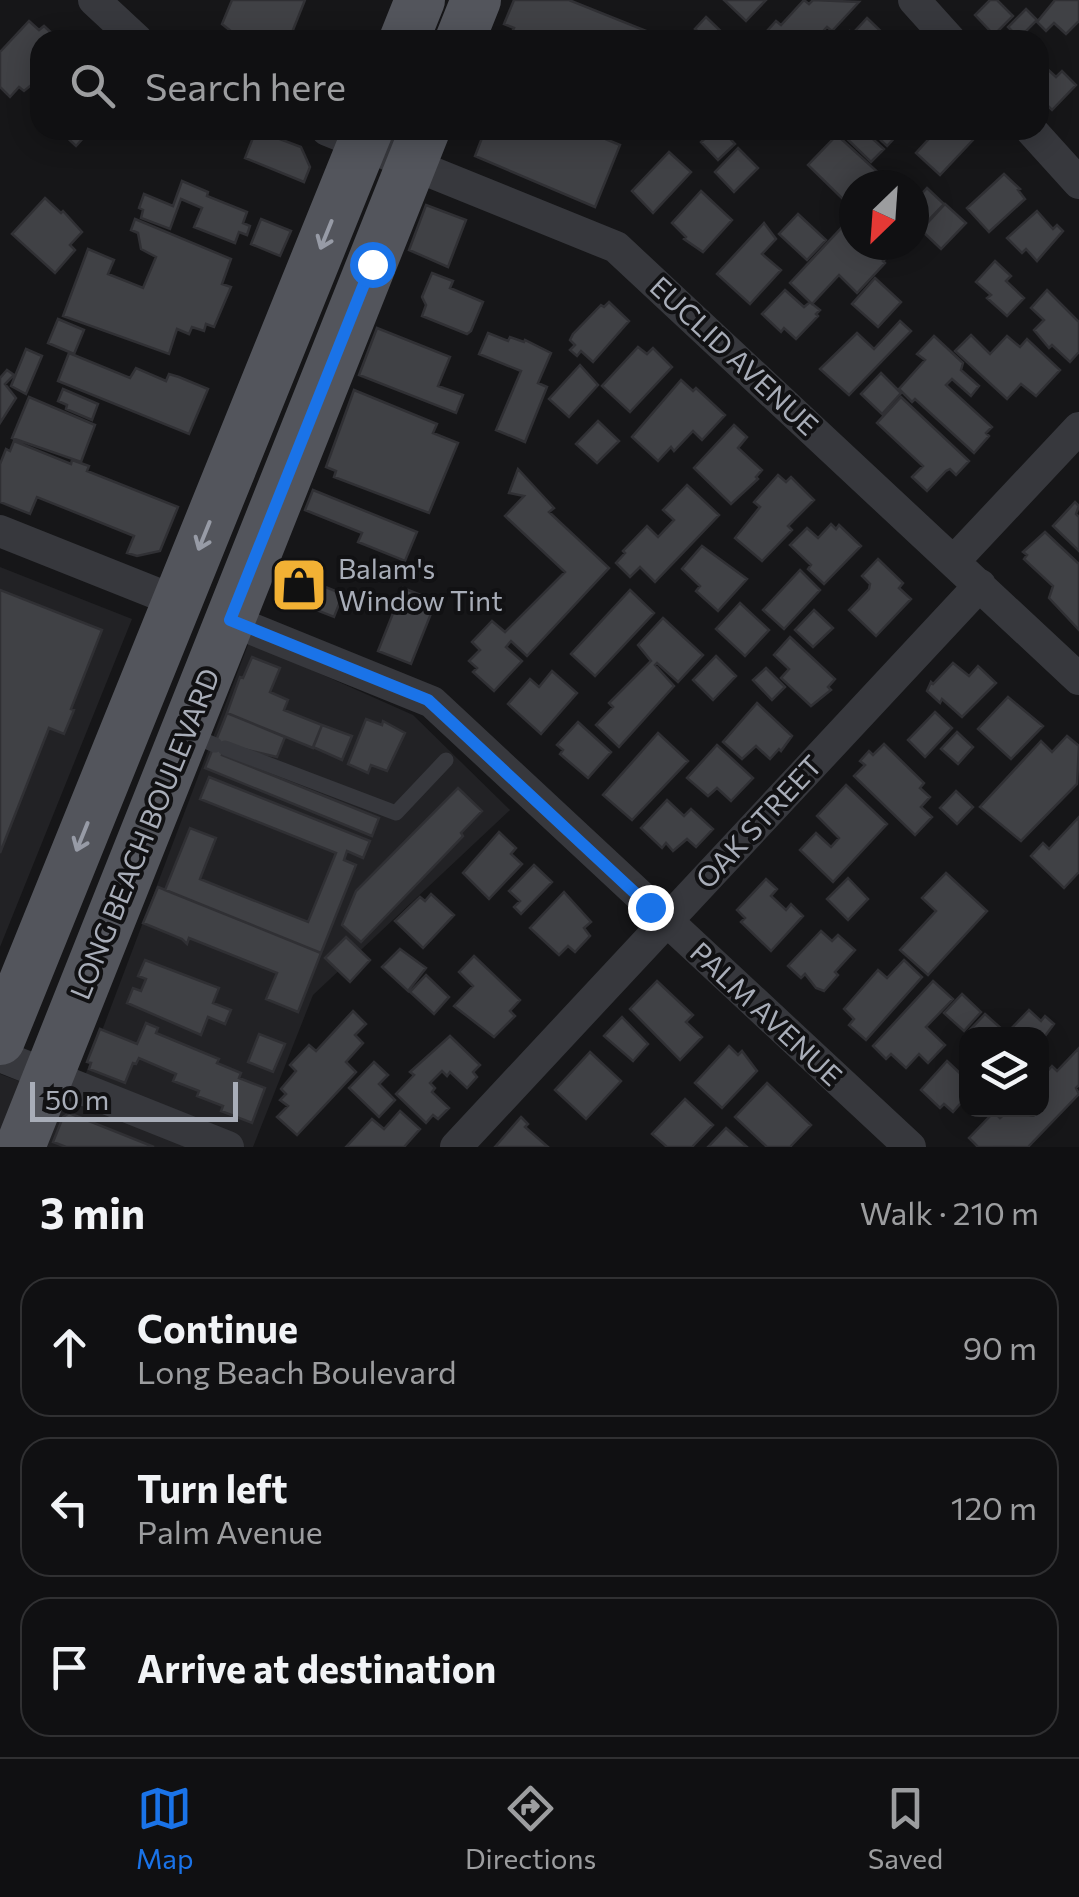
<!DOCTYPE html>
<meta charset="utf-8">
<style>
body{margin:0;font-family:Commissioner,sans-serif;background:#19191b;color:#f1f3f6}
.controls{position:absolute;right:30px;bottom:30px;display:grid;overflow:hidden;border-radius:20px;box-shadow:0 5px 25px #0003}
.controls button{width:90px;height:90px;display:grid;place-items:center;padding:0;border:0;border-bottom:2px solid #303032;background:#101012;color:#f1f3f6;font:50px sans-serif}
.compass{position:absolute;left:839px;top:170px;width:90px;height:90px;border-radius:50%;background:#101012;box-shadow:0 5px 25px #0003;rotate:205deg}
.scale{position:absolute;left:30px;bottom:25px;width:208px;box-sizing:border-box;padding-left:10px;border:5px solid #a8adb8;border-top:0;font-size:28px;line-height:35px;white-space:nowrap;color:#a8adb8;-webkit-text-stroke:8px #111113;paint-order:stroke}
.stop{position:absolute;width:30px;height:30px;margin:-22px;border:8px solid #1a73e8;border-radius:50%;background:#fff}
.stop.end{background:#1a73e8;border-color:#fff;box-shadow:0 2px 10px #0008}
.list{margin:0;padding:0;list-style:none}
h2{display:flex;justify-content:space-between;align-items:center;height:130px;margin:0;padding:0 40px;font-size:42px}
h2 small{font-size:32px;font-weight:400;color:#9c9d9f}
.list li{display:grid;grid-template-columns:65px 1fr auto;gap:30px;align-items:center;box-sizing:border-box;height:140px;margin:0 20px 20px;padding:0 20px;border:2px solid #303032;border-radius:30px}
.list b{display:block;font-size:38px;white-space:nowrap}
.list p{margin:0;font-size:32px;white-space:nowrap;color:#9c9d9f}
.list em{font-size:32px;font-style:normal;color:#9c9d9f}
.icon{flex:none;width:55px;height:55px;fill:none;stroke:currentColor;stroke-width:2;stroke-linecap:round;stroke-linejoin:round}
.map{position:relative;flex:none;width:1079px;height:1147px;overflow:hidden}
.search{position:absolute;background:#101012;box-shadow:0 5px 25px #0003;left:30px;right:30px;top:30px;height:110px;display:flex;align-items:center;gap:25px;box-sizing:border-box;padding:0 35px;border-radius:30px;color:#9c9d9f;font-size:38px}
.sheet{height:610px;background:#101012}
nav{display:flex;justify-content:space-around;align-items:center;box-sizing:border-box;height:140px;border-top:2px solid #303032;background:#101012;font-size:28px;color:#9c9d9f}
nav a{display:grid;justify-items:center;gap:5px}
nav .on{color:#1a73e8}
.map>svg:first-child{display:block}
.built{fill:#222225}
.building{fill:#404145;stroke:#303034;stroke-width:2.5}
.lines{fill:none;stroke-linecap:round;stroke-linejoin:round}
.lane{stroke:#37383d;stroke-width:15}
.street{stroke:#37383d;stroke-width:32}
.primary{stroke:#53555c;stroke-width:50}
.oneway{stroke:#979ba6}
.route{stroke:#1a73e8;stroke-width:12}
.labels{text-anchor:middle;stroke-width:8;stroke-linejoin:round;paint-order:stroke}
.street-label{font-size:28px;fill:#a8adb8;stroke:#111113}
.poi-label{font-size:28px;fill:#a8adb8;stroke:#111113;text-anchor:start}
</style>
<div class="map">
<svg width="1079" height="1147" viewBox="0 0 1079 1147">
<rect width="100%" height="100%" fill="#161618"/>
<!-- built -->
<path class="built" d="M0,567L132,619L0,947Z
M249,642L413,715L510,810L313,995L253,1147H0V1074L75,1102Z"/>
<!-- building -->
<path class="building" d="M232,0H305L289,40H250L237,36L222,24Z
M514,0H569L666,39L669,34L683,40H522L523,36L512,32L514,28L504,24Z
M724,0H766L746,21Z
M804,0L809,4L813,0L859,2L832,31L827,27L815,40H759L776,21L781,25Z
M990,0H997L1013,16L994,35L975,15Z
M1055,0H1079V21L1066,34L1054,23L1046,31L1037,22Z
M1026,9L1037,20L1026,31L1033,40H1021L1008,27Z
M706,17L730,40H695L701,34L695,29Z
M867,18L890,40H846L850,31L853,33Z
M29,21L39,30L44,26L58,39L40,40V78L24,91L19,87L10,97L0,87V52Z
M1043,65L1056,77L1062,71L1076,85L1052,110L1039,97V69Z
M59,130H91L93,134L89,138L86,135L76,146Z
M256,130L301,147L310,167L304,182L245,158Z
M485,130H584L620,145L595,207L475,156Z
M714,130H722L735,144L718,160L701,142Z
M850,130H863L884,149L871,162L844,136Z
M870,130H902L887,146Z
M937,130H966L973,140L940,175L916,153Z
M837,135L883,177L875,185H854L853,209L808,165Z
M738,148L758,168L734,192L715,172Z
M669,152L691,172L653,213L632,191Z
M1004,174L1020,189L1018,190L1025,199L989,232L967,208Z
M182,181L208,192L207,196L247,212L243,223L250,226L247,235L239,232L235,243L194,227L202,208L181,199L170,229L141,218L143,210L139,208L144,194L173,206Z
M927,188L944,204L914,235V202Z
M701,191L732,220L703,252L684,239L686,237L672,223Z
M45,198L61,213L63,211L82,232L70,245L75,250L55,273L12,234Z
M945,204L966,223L941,249L921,230Z
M426,205L466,220L448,267L409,250Z
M1037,211L1053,229L1057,225L1063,231L1037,261L1026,249L1022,253L1007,238Z
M798,214L826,240L807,260L779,234Z
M135,219L231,259L222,284L231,287L214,327L206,324L204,331L192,327L189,334L177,329L169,354L63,316L88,249L114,260L108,274L143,288L156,257L141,249L138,233L131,230Z
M261,219L291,231L280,256L251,244Z
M764,223L776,239L762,254L781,270L750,304L717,274Z
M844,225L854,234V245H866L870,249L878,245L889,255L883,261L885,263L857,293L839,275L812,304L790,283Z
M995,261L1011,276L1006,281L1024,298L1007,316L987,298L991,295L976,282Z
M432,273L453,281L450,288L483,302L471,331L467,334L422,316L426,305L422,297Z
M875,278L901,302L878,327L852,304Z
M785,290L804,307L810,302L820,310L816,314L818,316L796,339L784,328L781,332L762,314Z
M1047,290L1079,322V352L1070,362L1052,345L1049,348L1034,330L1044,320L1031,308Z
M609,302L629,321L593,362L581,351L577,356L570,350L575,345L570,340L573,334L601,305L604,307Z
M58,319L84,330L74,354L48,343Z
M900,321L911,331L849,395L820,369L857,333L874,349Z
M377,328L450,357L438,386L463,395L456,413L359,375Z
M488,333L508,341L510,337L524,342L525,340L551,353L538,383L547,387L525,442L496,430L521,371L479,354Z
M971,335L990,354L1007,336L1020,347L1027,339L1060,370L1036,396L1021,384L1007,399L955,351Z
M934,336L963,363L961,370L979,386L971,396L952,379L946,385L992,427L986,433L989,436L974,453L915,399L912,402L899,389L925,360L917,354Z
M638,347L647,354L653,348L672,367L630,412L602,386Z
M26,349L42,356L26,394L11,386Z
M69,353L130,378L136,368L166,381L169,374L179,377L208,389L189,434L58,381Z
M580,365L598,385L569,417L549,399Z
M7,370L14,375L5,384L16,398L0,423V378Z
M881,373L901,393L882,414L861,394Z
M681,380L693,391L696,388L725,415L702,440L693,431L674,451L671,447L658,461L632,437Z
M63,389L98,404L92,420L66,409L67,405L58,401Z
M354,390L437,424L433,433L458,443L429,513L334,477L336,471L326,467Z
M29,397L95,425L81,462L12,438Z
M901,397L969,461L956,475L950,469L946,471L927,491L912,477L923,466L877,423Z
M598,421L619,441L597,463L576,444Z
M734,425L747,437L738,448L762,470L756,477L758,479L731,504L694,468Z
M14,441L71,464L72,460L89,466L87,471L178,507L160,551L137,556L127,553L134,536L37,497L30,514L0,502V464L6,449L10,451Z
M518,469L554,508L549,512L609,568L527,656L511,641L506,647L522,661L494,691L473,672L477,668L469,661L480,650L472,642L492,621L505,632L565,572L505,516L524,496L509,493Z
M778,475L786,482L791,477L814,500L788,526L792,530L762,561L735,538L760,507L754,502Z
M687,485L719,515L655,582L640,567L630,577L616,563L625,553L623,551L647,526L658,537L674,520L663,510Z
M313,490L417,532L405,561L358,542L362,533L305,510Z
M1075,502L1079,506L1076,514L1079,517V551L1053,526Z
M831,524L836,529L839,525L861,546L824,584L808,569L811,565L790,545L807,528L818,538Z
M1045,532L1079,564V630L1049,598L1053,586L1024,559L1027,555L1023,552Z
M702,546L747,579L718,611L696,591L700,586L682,569Z
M878,559L903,583L899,588L911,599L876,636L849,610L869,589L870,584L862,576Z
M800,570L820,590L784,629L763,610Z
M295,575L343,594L334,617L286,598Z
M403,588L436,601L411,664L378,651Z
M0,590L102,630L71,709L74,710L64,734L49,728L0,853Z
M630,590L654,613L595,676L571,654Z
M740,603L769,630L745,656L716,629Z
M814,610L833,628L813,647L795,630Z
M663,618L703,655L678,682L657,663L655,665L674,686L619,747L596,725L613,707L609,703L651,661L638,645Z
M790,637L835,679L828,687L831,690L811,706L781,678L789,669L774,655Z
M716,656L736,676L713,700L693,680Z
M252,657L280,668L270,692L288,700L284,710L322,725L313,748L227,713L240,677L243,678Z
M953,663L969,676L978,666L996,683L962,717L942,699L940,703L927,691L931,682L933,684Z
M766,668L785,687L772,700L753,680Z
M552,671L577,693L541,734L508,704L530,679L539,687Z
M1008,697L1043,726L1011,759L978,729Z
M757,703L792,736L781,751L779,749L770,759L756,746L742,759L723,742Z
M935,712L952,728L925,757L908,740Z
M227,713L285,737L277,757L226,745L222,755L379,818L372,836L205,768Z
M366,719L382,725L383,721L405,733L387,771L371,765L368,773L348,764Z
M578,722L611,752L588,778L560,754L563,750L557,745Z
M322,725L352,736L342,760L313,747Z
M957,732L973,747L958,764L941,749Z
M658,733L688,761L632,820L603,795Z
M1067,736L1079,746L1077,784L1021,841L980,807L1041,741L1052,752Z
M884,744L924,783L920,788L930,797L921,807L932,817L915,835L854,776L865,765L860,761L869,751L873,755Z
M717,745L753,778L731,801L717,788L708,796L687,778Z
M209,777L370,841L363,858L347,851L344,860L356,865L321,953L165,890L190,828L216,838L200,879L308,922L336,853L200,799Z
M846,785L887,824L833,882L800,850L816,833L831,847L839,838L817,816Z
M458,788L482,811L461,833L463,836L361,942L342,925L356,891Z
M956,791L973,807L957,824L940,808Z
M667,800L684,816L691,809L713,829L696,847L687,839L673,851L666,843L662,848L641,828Z
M1079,817V872L1064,888L1031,856L1043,843L1049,849Z
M499,832L516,848L511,854L522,864L489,899L463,873Z
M534,865L552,882L521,914L514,907L520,901L509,891Z
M946,873L987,911L928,975L900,950L936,911L922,898Z
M848,878L868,899L848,920L827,899Z
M766,879L777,889L771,896L786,910L791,904L803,916L771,951L741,922L745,918L737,910Z
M158,887L321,953L298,1012L266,999L277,973L189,938L187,944L182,939L143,923Z
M564,892L591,922L584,928L590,936L575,952L568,946L559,955L530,928Z
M431,894L454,915L423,948L395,921L420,897L425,901Z
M821,931L832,941L838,935L855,950L835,972L838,975L824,991L816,988L805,974L801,978L788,966Z
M346,937L370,960L350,982L325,958Z
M400,949L426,968L408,991L382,967Z
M474,956L520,1000L510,1011L515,1016L494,1037L454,1006L473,986L459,972Z
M145,960L219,988L213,1003L231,1010L225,1024L208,1017L201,1035L127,1003L133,988L141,991L146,979L138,976Z
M904,960L922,977L866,1040L849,1025L854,1019L844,1009L878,970L887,978Z
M426,975L449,997L434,1014L410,992Z
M657,981L693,1015L686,1022L702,1037L680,1060L630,1009Z
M933,981L953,999L926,1027L945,1045L928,1063L919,1054L906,1068L891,1054L886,1059L873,1046Z
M962,994L981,1012L964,1031L944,1013Z
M1029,1010L1041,1021L1045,1016L1054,1024L1042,1040V1034H1006Z
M353,1011L366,1024L355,1035L363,1043L346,1062L356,1072L297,1135L277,1117L288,1106L280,1100L286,1094L281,1089L296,1071L290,1065L309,1045L316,1051Z
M985,1014L1003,1030L999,1034H966Z
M622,1017L648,1044L633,1061L604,1036Z
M146,1023L158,1028L156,1033L219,1059L217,1063L241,1073L239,1078L265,1088L252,1123L221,1111L223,1106L197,1096L199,1091L173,1081L176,1074L139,1058L136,1064L133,1063L125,1083L89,1069L91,1063L87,1062L100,1029L137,1044Z
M259,1034L285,1044L273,1072L248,1062Z
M450,1036L480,1065L473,1072L477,1077L467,1088L450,1072L447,1076L442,1071L430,1083L435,1088L432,1092L449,1108L438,1119L433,1115L426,1123L396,1094L414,1075L410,1072Z
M729,1046L738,1055L742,1051L757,1071L722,1108L695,1083Z
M1079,1048V1085L1076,1088L1079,1094L1028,1147H978L969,1138L994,1112L1000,1118L1009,1110H1042V1077L1052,1066L1057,1071Z
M590,1052L621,1081L586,1119L555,1090Z
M947,1061L964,1077L966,1075V1097L953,1112L944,1104L940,1108L921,1090Z
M374,1062L388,1075L379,1084L395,1100L379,1117L349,1088Z
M767,1083L811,1125L790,1147H767L735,1117Z
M685,1099L713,1125L692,1147H667L652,1134Z
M400,1111L420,1129L404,1147H346L372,1119L384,1129Z
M69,1113L154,1147H66L53,1142L63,1117Z
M521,1117L528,1124L525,1127L548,1147H495Z
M726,1128L747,1147H708Z"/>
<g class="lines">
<!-- lane -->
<path class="lane" d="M189,734L215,745
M225,748L396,813L446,760"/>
<!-- street -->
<path class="street" d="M94,0L137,40
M914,0L950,40
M327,130L616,247L1079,679
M1031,130L1079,183
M0,531L178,602
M954,561L1079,428
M230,620L432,702L910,1147
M0,1056L228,1147
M456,1147L980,585"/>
<!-- primary -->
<path class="primary" d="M404,40L420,0
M460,40L476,0
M0,1040L368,130
M20,1147L425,130"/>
</g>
<!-- one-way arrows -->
<defs><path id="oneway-shaft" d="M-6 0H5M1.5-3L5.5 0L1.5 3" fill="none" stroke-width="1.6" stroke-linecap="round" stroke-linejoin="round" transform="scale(2.5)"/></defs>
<g class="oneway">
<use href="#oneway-shaft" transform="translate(326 235) rotate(112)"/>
<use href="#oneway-shaft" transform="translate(204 536) rotate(112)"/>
<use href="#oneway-shaft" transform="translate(82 837) rotate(112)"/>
</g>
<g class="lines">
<!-- route -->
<path class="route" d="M372,264L230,620L428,700L650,907"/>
</g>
<!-- icons -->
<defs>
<g id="shop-square" transform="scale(2.875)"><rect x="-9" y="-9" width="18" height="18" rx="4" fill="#f2b134" stroke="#111113"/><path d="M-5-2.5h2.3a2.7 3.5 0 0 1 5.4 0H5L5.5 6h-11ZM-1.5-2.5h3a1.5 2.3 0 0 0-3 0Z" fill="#111"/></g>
</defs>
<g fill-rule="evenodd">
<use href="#shop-square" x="299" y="585"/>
</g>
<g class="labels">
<!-- street labels -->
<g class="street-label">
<text transform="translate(734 356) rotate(43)" y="10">EUCLID AVENUE</text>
<text transform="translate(759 822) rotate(-47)" y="10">OAK STREET</text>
<text transform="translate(145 834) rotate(-68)" y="10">LONG BEACH BOULEVARD</text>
<text transform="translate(766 1014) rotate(43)" y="10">PALM AVENUE</text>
</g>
<!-- poi labels -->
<g class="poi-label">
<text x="338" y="579">Balam's<tspan x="338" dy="32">Window Tint</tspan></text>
</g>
</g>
</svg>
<div class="controls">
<button><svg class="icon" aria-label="layers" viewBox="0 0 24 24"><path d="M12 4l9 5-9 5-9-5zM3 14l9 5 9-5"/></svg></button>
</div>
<svg class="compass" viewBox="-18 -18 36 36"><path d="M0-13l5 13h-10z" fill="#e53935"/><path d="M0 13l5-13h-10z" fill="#9c9d9f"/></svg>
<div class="scale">50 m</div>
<div class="stop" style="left:372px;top:264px"></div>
<div class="stop end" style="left:650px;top:907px"></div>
<div class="search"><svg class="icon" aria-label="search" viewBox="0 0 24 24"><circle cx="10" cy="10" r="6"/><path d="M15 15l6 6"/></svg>Search here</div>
</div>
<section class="sheet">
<h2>3 min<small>Walk · 210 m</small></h2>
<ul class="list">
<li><svg class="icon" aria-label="ahead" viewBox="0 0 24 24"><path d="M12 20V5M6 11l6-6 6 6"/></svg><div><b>Continue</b><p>Long Beach Boulevard</p></div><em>90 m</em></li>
<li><svg class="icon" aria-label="left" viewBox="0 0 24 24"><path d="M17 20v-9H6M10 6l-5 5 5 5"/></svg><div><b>Turn left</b><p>Palm Avenue</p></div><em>120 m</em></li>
<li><svg class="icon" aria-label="arrive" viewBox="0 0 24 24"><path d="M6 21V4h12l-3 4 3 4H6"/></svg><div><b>Arrive at destination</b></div></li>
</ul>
</section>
<nav>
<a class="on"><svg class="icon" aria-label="map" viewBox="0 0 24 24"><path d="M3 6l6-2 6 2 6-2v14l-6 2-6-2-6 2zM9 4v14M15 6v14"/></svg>Map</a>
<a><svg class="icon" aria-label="directions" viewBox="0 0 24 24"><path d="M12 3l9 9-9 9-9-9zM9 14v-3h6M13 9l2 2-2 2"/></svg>Directions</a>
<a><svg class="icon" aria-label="saved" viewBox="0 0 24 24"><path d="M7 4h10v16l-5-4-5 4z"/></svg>Saved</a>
</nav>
